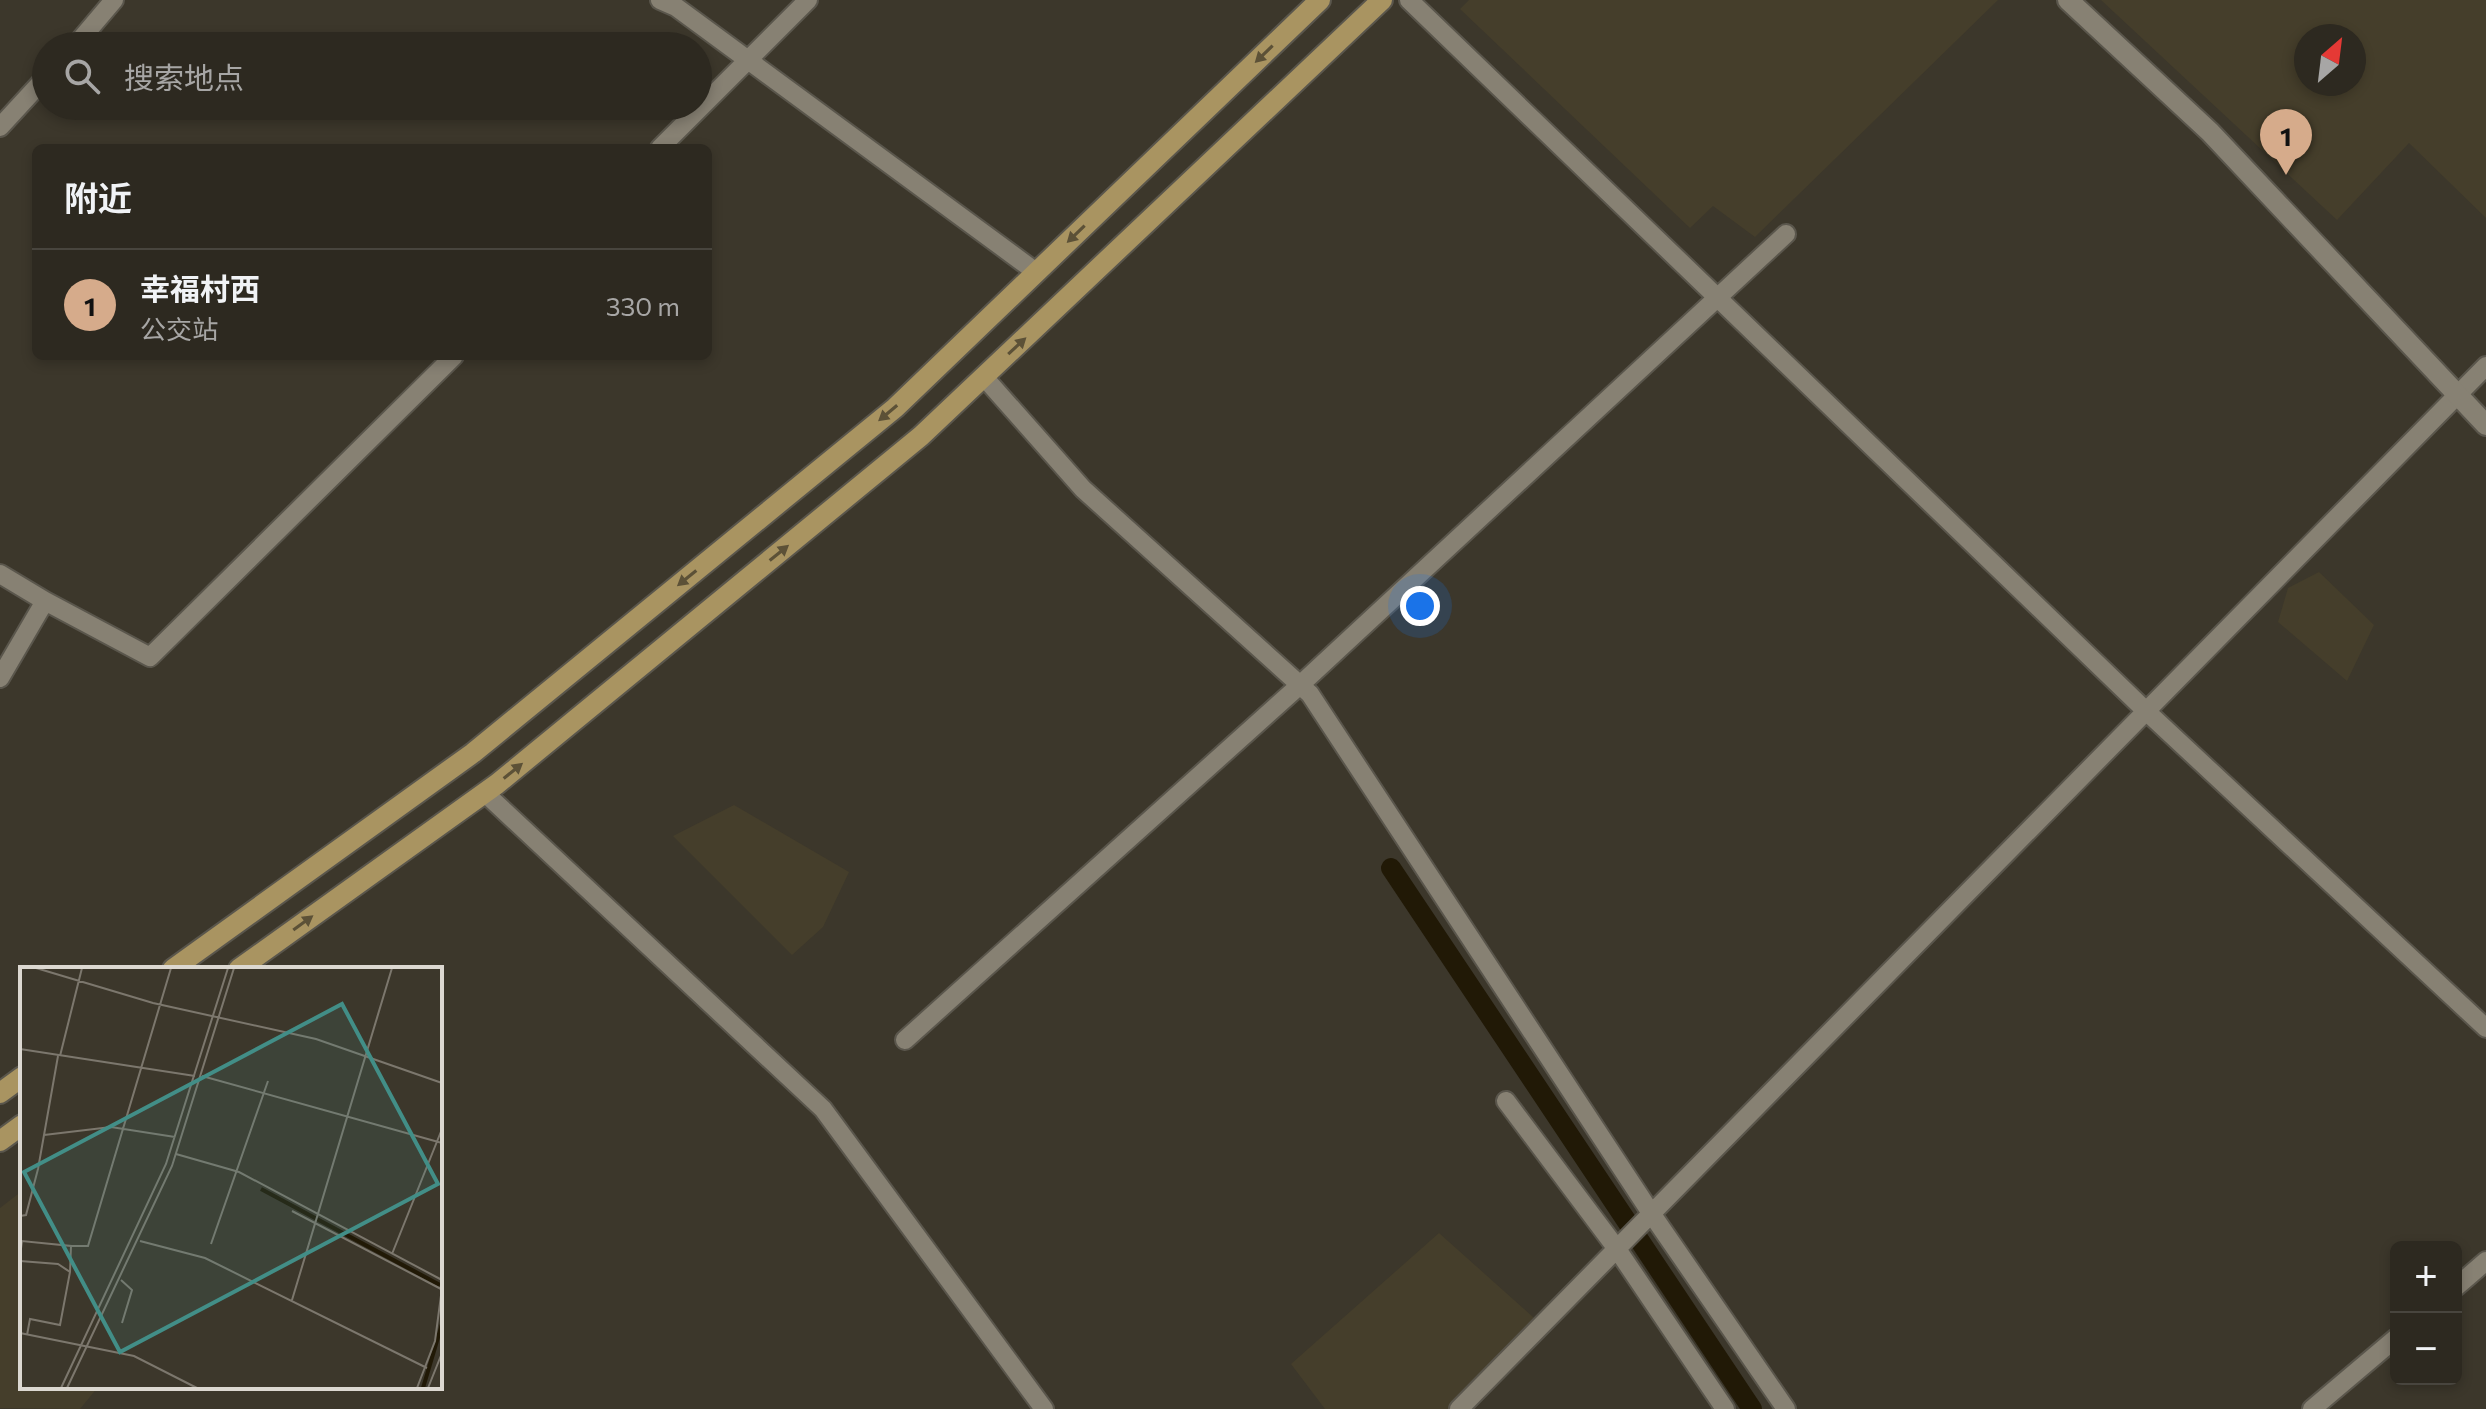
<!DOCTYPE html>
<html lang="zh">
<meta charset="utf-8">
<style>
body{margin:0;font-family:Commissioner,"Noto Sans SC",sans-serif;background:#39352d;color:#f1f3f6}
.controls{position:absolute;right:24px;bottom:24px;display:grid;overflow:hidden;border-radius:12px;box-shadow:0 4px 12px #0003}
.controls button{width:72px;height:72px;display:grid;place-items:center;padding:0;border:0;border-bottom:2px solid #48453e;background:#2d2920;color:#f1f3f6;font:40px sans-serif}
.compass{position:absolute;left:2294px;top:24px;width:72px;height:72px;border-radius:50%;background:#2d2920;box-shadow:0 4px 12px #0003;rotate:28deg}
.you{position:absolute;left:1420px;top:606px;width:28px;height:28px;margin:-20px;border:6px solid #fff;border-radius:50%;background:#1a73e8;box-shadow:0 0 0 12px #1a73e833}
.badge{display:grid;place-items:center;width:52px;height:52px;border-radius:50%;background:#d6ab8b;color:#111;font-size:26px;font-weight:700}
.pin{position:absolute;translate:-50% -66px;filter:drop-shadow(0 2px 4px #0008)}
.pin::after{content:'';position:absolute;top:42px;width:28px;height:24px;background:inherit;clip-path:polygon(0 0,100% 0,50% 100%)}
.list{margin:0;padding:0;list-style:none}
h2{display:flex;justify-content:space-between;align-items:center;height:104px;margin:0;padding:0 32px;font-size:34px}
h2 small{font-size:26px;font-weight:400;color:#a7a6a5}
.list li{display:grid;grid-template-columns:52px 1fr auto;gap:24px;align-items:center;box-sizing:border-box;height:112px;padding:0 32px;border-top:2px solid #48453e}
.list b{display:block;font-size:30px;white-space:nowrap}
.list p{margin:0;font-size:26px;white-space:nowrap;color:#a7a6a5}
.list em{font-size:26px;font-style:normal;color:#a7a6a5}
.icon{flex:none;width:44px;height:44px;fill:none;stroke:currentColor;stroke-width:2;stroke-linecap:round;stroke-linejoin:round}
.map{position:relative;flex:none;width:2486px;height:1409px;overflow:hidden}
.search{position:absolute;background:#2d2920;box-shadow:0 4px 12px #0003;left:32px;top:32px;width:680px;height:88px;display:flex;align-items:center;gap:20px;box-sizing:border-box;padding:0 28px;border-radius:44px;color:#a7a6a5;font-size:30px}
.panel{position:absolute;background:#2d2920;box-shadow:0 4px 12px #0003;left:32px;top:144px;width:680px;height:216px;border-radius:12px}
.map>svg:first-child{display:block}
.built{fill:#453e2b;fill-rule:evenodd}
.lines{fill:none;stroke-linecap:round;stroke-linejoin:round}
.canal{stroke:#211906;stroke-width:20}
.street-casing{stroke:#5a564c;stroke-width:22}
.secondary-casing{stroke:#5a564c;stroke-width:24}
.primary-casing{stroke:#5a564c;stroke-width:24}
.street{stroke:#878173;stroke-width:18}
.secondary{stroke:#878173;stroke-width:20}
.primary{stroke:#a99461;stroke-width:20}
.oneway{fill:#5c5137}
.inset-river{fill:none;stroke:#211906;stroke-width:4}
.inset-road{fill:none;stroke:#7c776d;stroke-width:2}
.view{fill:#428e87;fill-opacity:0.15;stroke:#428e87;stroke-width:4}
.inset-edge{fill:none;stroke:#dcd8d1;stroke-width:4}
</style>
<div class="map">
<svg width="2486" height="1409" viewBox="0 0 2486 1409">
<rect width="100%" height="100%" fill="#3c372b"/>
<!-- built -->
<path class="built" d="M1469,0H1998L1755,237L1713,206L1690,228L1460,9Z
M2101,0H2486V218L2409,143L2337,220ZM2354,36V84H2306V36Z
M2319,572L2374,625L2347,681L2278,622L2288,588Z
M734,805L849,872L823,927L792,955L673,836Z
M22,1191V1387H98L80,1409L0,1408V1208Z
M1439,1233L1542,1325L1459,1409H1325L1291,1364Z"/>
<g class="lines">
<!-- canal -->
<path class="canal" d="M1391,868L1752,1409"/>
<!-- street casing -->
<g class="street-casing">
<path id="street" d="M660,0L676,7L1036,272
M1409,0L2146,711L2486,1028
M75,46L114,0
M0,127L46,77
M660,148L808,0
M984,377L1083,489L1310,694L1651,1213L1786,1409
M0,574L45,601L0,678
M45,601L150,657L454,356
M485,793L823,1109L1044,1409
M905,1040L1300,685L1786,234
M1506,1101L1617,1249L1725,1409
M2456,1287L2486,1261
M1459,1409L2486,366
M2312,1409L2396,1338"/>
</g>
<!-- secondary casing -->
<g class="secondary-casing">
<path id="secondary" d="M2068,0L2210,132L2486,425"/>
</g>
<!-- primary casing -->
<g class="primary-casing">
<path id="primary" d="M173,969L473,753L895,408L1320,0
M239,969L497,784L921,436L1382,0
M0,1093L22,1077
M0,1141L22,1125"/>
</g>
<!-- street -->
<use href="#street" class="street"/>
<!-- secondary -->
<use href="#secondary" class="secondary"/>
<!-- primary -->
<use href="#primary" class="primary"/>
</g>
<!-- one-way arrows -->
<defs><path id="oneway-solid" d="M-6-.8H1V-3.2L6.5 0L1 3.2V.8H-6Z" transform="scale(2)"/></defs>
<g class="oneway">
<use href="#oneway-solid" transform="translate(1264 54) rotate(136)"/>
<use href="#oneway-solid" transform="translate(1076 234) rotate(136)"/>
<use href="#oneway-solid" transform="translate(1017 346) rotate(-43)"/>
<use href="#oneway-solid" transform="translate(888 413) rotate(140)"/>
<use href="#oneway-solid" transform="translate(779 553) rotate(-39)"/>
<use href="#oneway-solid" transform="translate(687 578) rotate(141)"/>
<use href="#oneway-solid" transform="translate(513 771) rotate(-39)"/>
<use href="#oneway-solid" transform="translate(303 923) rotate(-36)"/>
</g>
<!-- overview -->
<g transform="translate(20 967)">
<rect width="422" height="422" fill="#3c372b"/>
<path class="inset-river" d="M241,222L420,318M403,421L422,357"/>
<path class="inset-road" d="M16,1L133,36L296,72L422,116M0,82L175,109M40,89L62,1M182,109L422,176M24,168L91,160L155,170M156,187L219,205L422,313M272,244L421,322M0,249L6,248L18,202L38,89M120,274L185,291L407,401M191,277L248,114M51,279H68L151,1M372,287L422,162M0,289L2,274L51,279L50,305M0,294L38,297L50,305L40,358L10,352L7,368M101,313L112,323L102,356M272,333L372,1M0,366L114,389L177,421M41,421L146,197L208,1M47,421L152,199L214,1M397,421L415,374L422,321M408,421L422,386"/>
<path class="view" d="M322,37L418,217L100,385L4,205Z"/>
<rect width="422" height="422" class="inset-edge"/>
</g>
</svg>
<div class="controls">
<button>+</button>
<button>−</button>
</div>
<svg class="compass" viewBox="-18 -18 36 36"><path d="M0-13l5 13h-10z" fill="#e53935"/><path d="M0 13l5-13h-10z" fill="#a7a6a5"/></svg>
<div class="you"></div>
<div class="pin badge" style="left:2286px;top:175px">1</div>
<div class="search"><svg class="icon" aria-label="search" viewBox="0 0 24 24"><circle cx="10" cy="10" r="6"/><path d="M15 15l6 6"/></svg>搜索地点</div>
<section class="panel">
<h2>附近<small></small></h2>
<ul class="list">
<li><span class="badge">1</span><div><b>幸福村西</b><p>公交站</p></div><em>330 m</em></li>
</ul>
</section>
</div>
